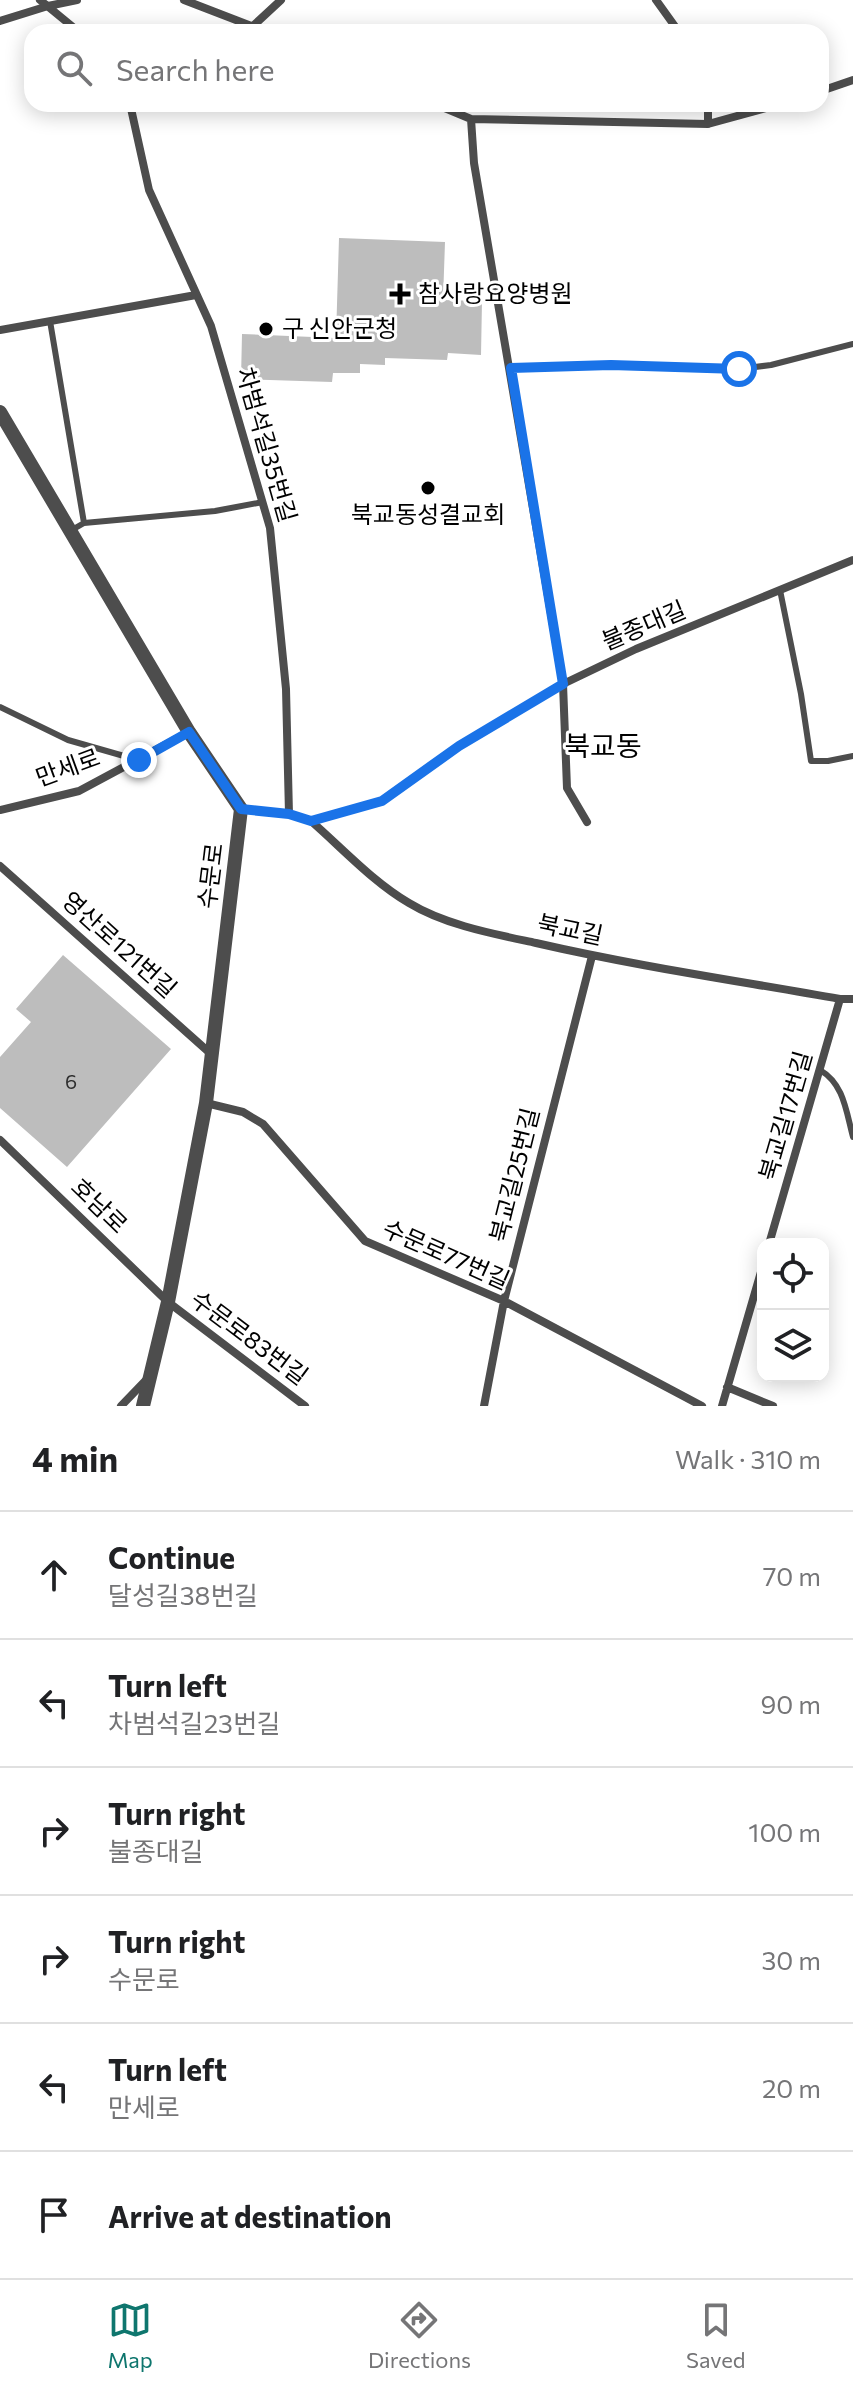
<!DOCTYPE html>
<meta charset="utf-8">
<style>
body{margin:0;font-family:Commissioner,"Noto Sans KR",sans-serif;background:#f2f2f2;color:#202124}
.controls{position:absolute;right:24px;bottom:24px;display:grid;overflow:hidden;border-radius:16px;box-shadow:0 4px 20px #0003}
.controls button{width:72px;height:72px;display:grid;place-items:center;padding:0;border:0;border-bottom:2px solid #e0e0e0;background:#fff;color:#202124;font:40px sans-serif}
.stop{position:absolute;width:24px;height:24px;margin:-18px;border:6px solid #1a73e8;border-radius:50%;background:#fff}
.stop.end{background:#1a73e8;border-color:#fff;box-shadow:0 2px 8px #0008}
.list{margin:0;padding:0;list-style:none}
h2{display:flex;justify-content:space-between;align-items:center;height:104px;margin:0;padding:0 32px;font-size:34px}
h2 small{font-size:26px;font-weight:400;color:#757577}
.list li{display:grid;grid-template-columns:52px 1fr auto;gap:24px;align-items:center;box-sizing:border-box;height:128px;padding:0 32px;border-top:2px solid #e0e0e0}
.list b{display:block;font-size:30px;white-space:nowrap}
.list p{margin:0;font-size:26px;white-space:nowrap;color:#757577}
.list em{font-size:26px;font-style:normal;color:#757577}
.icon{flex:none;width:44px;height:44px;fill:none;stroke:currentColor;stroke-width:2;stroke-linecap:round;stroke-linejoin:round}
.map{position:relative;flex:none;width:853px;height:1406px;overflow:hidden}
.search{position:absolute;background:#fff;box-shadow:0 4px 20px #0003;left:24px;right:24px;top:24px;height:88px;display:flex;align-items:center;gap:20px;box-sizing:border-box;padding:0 28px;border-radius:24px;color:#757577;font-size:30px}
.sheet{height:872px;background:#fff}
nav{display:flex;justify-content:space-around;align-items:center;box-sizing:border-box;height:112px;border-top:2px solid #e0e0e0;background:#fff;font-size:22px;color:#757577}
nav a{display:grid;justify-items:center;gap:4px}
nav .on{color:#0f766e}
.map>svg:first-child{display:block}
.building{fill:#bdbdbd}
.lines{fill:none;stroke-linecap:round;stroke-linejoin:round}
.service{stroke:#4d4d4d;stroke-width:6}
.minor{stroke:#4d4d4d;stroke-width:8}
.tertiary{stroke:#4d4d4d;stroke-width:14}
.route{stroke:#1a73e8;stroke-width:10}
.poi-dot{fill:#000;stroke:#fff;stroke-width:3}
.labels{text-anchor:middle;stroke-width:6;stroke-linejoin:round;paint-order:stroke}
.number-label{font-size:20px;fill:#2f2f2f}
.poi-label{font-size:24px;fill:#000;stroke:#fff;text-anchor:start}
.street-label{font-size:24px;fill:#000;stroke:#fff}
.quarter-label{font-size:28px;fill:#000;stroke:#fff}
</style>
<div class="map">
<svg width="853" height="1406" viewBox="0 0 853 1406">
<rect width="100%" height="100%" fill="#fff"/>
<!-- building -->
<path class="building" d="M339,238L445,242L443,300L482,301L481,355L448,353L447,360L385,358V365L360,364V373H333L332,382L241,379L242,334L336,338Z
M63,955L171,1049L67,1167L0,1108V1057L31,1022L16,1009Z"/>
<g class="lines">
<!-- service -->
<path class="service" d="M50,321L84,523
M511,368L611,365L739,369L771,365L853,344
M70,531L84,523L215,511L263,502
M780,590L801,694L811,761H828L853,756
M0,707L68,740L138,760
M820,1070C844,1084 846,1111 853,1137"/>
<!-- minor -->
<path class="minor" d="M40,0L79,32
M184,0L267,32
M656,0L679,32
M0,21L48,6L77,0
M253,26L281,0
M821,91L853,80
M130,104L149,190L211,326L270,528L286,689L289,814
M435,104L471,119L708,124L781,104
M471,119L474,163L563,684L567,788L587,822
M708,124V104
M0,330L196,295
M241,809L289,814L311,821L382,801L459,746L563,684L636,649L853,560
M0,810L79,791L189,732
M311,821C342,848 373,882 409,903C445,925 494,934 536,943C636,966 739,981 840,999H853
M0,866L211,1054
M206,1103L243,1112L263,1124L365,1241L504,1301L702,1406
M0,1140L168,1302L305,1406
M769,1244L840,999
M727,1387L773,1406
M121,1406L148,1378
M484,1406L504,1301L592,956
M722,1406L763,1265"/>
<!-- tertiary -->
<path class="tertiary" d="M0,412L189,732L241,809L206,1103L168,1302L143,1406"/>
</g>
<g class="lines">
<!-- route -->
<path class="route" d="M139,760L189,732L241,809L289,814L311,821L382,801L459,746L563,684L511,368L611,365L739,369"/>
</g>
<!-- markers -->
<g class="poi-dot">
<path d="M396 282h8v8h8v8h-8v8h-8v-8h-8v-8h8z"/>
<circle cx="266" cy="329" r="8"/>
<circle cx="428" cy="488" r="8"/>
</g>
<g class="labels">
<!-- number labels -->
<g class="number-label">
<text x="71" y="1089">6</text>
</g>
<!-- poi labels -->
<g class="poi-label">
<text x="418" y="302">참사랑요양병원</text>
<text x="282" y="337">구 신안군청</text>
<text x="428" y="523" text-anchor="middle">북교동성결교회</text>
</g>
<!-- street labels -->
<g class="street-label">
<text transform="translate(266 445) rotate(74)" y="8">차범석길35번길</text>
<text transform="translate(644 626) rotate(-23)" y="8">불종대길</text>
<text transform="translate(68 768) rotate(-20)" y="8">만세로</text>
<text transform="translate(211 876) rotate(-83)" y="8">수문로</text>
<text transform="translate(570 930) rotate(12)" y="8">북교길</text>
<text transform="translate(119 945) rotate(42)" y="8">영산로121번길</text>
<text transform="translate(786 1116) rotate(-74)" y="8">북교길17번길</text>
<text transform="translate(515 1175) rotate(-76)" y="8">북교길25번길</text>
<text transform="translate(99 1206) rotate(44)" y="8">호남로</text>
<text transform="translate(446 1255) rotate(24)" y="8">수문로77번길</text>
<text transform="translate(249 1338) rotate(37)" y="8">수문로83번길</text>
</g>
<!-- quarter labels -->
<g class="quarter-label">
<text x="603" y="756">북교동</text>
</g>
</g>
</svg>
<div class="controls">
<button><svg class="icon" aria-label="locate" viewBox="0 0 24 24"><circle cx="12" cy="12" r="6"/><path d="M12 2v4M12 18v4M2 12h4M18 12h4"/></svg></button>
<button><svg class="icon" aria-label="layers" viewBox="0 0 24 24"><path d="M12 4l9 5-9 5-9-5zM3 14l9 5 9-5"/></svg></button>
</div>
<div class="stop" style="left:739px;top:369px"></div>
<div class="stop end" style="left:139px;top:760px"></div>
<div class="search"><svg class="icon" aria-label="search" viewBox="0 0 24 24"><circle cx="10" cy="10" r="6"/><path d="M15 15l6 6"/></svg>Search here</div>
</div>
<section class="sheet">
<h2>4 min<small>Walk · 310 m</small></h2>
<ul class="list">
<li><svg class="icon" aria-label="ahead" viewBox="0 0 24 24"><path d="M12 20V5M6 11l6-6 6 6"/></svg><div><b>Continue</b><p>달성길38번길</p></div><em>70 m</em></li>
<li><svg class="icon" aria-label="left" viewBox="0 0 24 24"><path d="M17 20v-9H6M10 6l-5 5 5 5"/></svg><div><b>Turn left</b><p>차범석길23번길</p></div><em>90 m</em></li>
<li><svg class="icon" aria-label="right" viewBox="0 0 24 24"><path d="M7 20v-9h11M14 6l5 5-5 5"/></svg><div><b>Turn right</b><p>불종대길</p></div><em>100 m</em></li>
<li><svg class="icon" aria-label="right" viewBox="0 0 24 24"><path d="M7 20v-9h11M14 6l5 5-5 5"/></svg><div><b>Turn right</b><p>수문로</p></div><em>30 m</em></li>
<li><svg class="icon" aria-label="left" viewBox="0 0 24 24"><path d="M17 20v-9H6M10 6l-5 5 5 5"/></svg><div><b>Turn left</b><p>만세로</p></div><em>20 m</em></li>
<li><svg class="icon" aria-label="arrive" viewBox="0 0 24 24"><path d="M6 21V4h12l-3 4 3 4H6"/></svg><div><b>Arrive at destination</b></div></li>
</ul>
</section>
<nav>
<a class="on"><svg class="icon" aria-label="map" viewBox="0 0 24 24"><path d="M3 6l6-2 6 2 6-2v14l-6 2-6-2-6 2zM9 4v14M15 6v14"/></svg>Map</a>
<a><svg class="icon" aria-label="directions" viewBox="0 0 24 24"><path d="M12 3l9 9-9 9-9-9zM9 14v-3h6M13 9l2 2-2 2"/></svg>Directions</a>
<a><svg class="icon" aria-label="saved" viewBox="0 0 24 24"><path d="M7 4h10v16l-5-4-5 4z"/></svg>Saved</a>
</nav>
